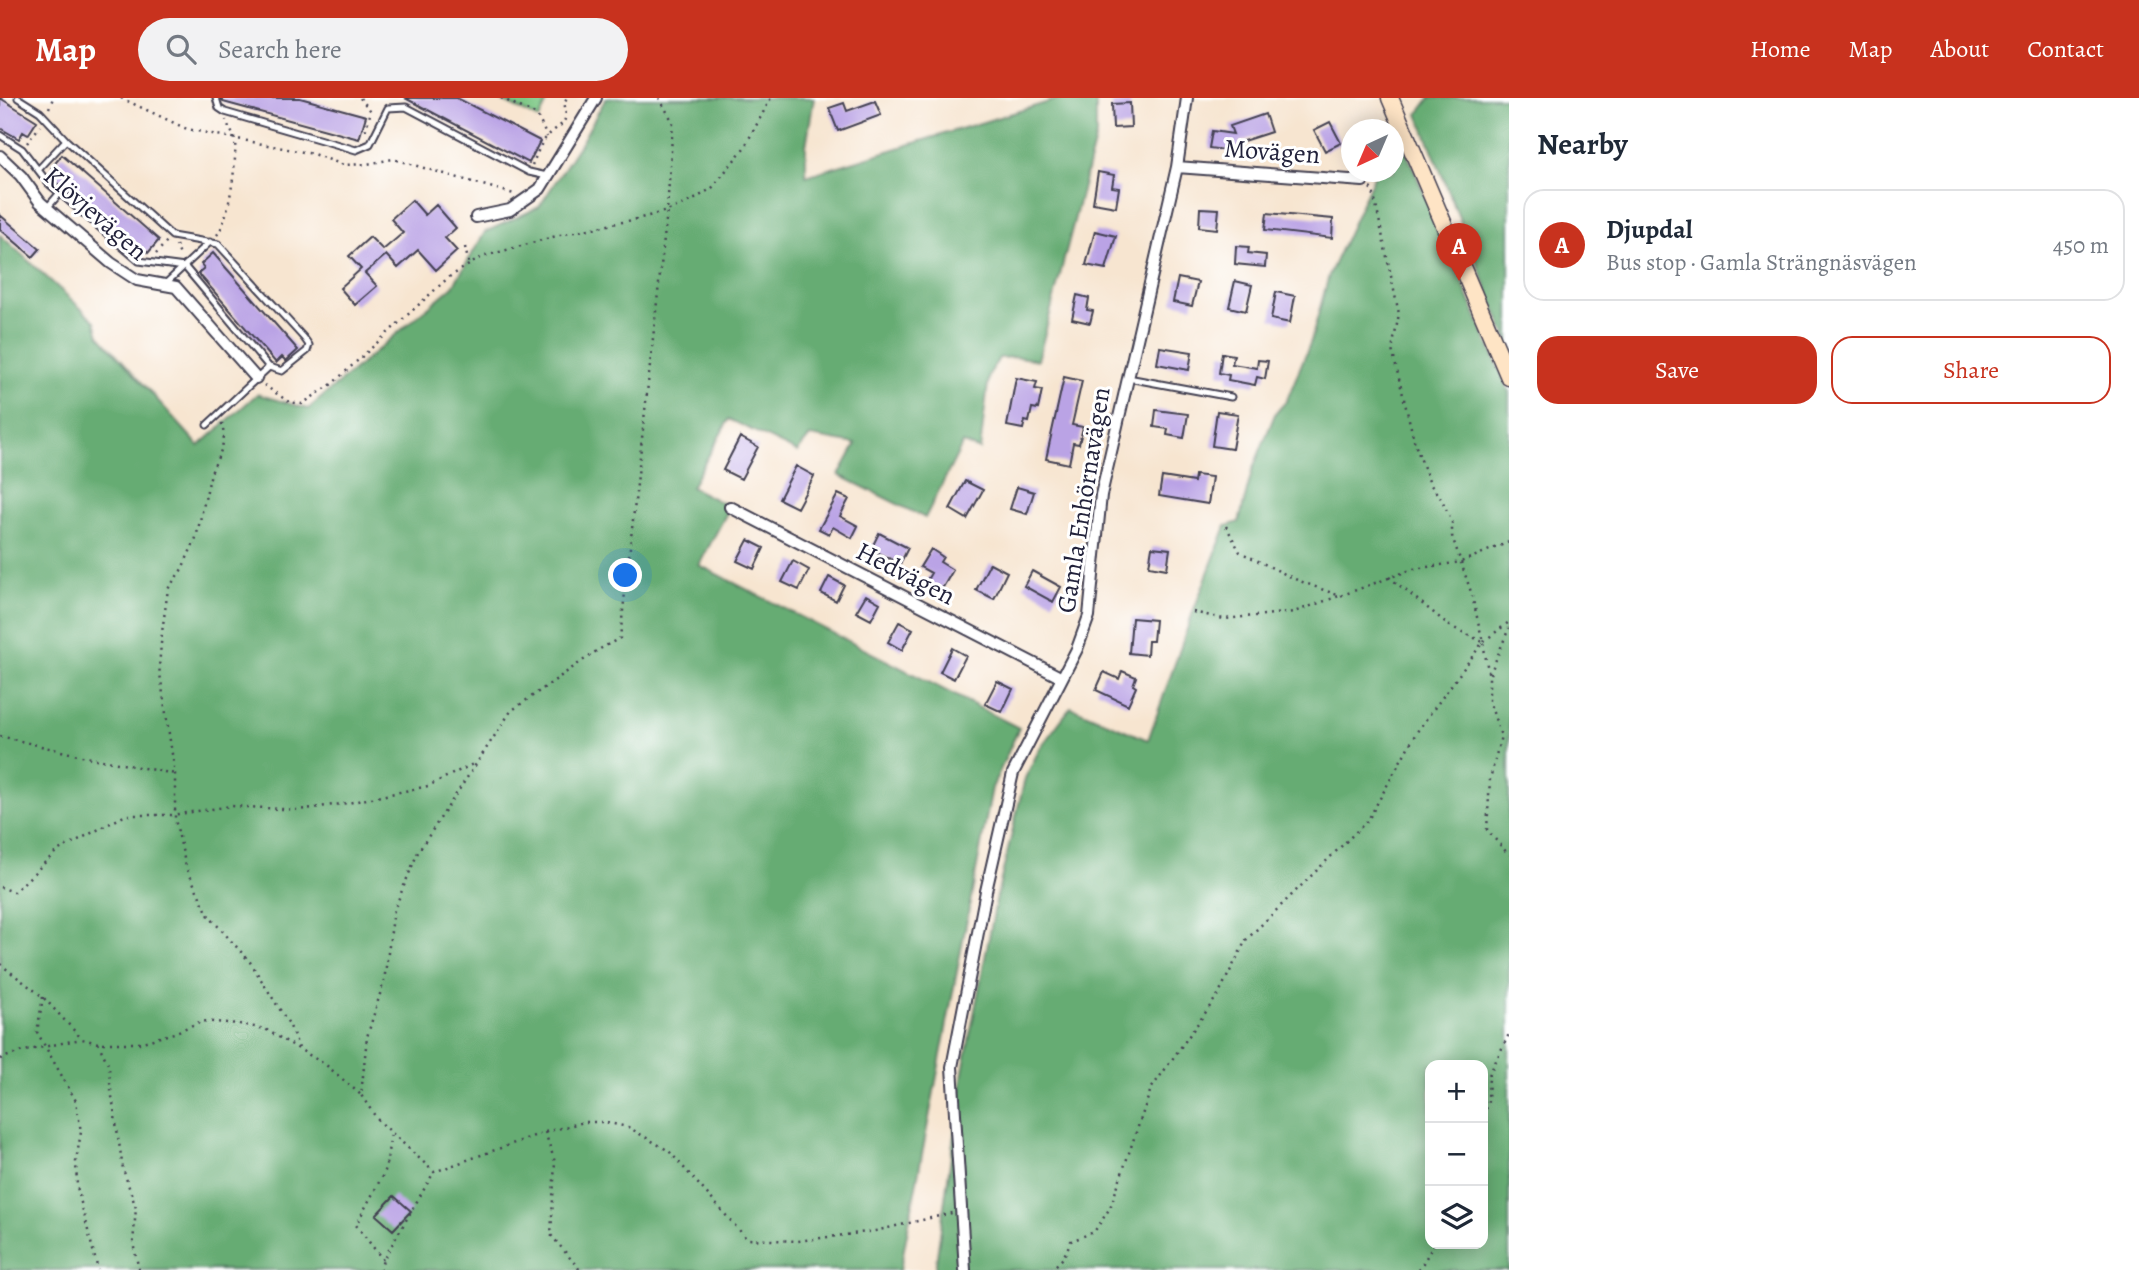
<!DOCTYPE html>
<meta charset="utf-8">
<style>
body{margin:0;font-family:Alegreya,serif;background:#f2f2f3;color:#1f2937}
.controls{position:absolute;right:21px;bottom:21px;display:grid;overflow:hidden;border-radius:14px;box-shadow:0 4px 18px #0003}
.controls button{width:63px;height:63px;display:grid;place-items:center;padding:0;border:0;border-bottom:2px solid #e0e1e3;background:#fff;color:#1f2937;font:35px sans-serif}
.compass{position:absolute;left:1341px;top:21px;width:63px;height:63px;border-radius:50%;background:#fff;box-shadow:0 4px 18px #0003;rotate:224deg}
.you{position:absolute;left:626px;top:478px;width:24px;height:24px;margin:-18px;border:5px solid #fff;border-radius:50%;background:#1a73e8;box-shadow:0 0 0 10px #1a73e833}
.badge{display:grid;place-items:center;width:46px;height:46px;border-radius:50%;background:#c8321e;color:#fff;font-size:23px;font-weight:700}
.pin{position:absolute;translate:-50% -58px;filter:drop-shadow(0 2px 4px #0008)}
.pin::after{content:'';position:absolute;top:37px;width:24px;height:21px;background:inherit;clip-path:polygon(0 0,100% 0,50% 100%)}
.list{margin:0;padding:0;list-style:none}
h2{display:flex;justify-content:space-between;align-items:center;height:91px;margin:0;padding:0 28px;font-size:30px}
h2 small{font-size:23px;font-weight:400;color:#747a83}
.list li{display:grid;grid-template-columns:46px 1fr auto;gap:21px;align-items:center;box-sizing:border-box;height:112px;margin:0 14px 14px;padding:0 14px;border:2px solid #e0e1e3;border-radius:21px}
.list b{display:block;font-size:26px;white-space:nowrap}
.list p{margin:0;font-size:23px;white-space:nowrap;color:#747a83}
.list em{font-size:23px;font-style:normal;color:#747a83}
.actions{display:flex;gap:14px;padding:21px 28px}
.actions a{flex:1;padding:16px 0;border:2px solid #c8321e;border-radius:21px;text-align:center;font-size:24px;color:#c8321e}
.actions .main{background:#c8321e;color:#fff}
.icon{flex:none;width:38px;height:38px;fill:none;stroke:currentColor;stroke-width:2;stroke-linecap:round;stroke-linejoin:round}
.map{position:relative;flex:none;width:1509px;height:1172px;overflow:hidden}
header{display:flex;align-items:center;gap:42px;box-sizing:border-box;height:98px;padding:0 35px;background:#c8321e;color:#fff}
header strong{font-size:33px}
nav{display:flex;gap:38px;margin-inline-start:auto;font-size:24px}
.search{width:490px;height:63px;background:#f2f2f3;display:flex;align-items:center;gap:18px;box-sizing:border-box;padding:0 24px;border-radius:38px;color:#747a83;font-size:26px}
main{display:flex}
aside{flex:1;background:#fff}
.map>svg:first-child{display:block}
.green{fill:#7ec886;stroke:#507560;stroke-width:2}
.forest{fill:#66ac73;stroke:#446757;stroke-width:2;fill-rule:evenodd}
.building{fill:#baa3e5}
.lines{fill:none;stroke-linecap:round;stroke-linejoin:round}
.service-casing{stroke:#423f51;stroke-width:9}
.minor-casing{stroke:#423f51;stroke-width:14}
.secondary-casing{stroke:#423f51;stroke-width:19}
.path{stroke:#423f51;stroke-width:2.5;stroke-dasharray:2 5;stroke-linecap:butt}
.service{stroke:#fff;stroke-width:5}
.minor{stroke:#fff;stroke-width:10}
.secondary{stroke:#fee4c5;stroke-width:16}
.labels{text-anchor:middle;stroke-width:6;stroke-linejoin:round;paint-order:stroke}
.street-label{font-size:26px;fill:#22223b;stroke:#fff}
</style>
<header>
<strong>Map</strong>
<div class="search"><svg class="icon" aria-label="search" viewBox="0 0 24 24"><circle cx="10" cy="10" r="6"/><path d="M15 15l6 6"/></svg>Search here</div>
<nav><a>Home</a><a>Map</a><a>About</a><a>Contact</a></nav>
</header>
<main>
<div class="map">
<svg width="1509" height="1172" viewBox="0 0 1509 1172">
<rect width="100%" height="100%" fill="#fff"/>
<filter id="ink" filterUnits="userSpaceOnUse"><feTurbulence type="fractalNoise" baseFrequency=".0143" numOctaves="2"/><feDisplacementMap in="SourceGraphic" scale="14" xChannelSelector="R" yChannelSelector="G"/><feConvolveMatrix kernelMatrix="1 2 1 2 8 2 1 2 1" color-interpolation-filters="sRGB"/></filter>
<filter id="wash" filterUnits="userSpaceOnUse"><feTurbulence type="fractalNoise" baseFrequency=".00686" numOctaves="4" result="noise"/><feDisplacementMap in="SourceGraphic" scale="28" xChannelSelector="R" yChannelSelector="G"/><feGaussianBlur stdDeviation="1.57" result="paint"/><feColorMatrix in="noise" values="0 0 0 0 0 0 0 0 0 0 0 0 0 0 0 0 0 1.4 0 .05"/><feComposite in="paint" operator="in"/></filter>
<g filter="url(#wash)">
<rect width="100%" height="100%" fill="#f7e5d0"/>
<!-- green -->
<path class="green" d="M496,0H539L547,4L539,21Z"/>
<!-- forest -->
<path class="forest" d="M606,0H814L806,48V78L1062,0H1096V38L1038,262L1018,259L999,260L989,277L980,352L963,345L925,420L839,377L856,346L810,338L797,354L729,321L691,389L730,409L699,467L1019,630L992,690L900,1172H0V137L95,223L99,237L199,348L257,296L308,311L453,188L485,134L539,109L582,43Z
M1430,0H1509V246L1418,16Z
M1399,37L1509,294V1172H935L963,973L997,798L1025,680L1040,650L1071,609L1148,642L1193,514L1226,428L1239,424L1252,373L1275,316L1287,302L1311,243L1329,177L1376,74H1394V40ZM1430,967H1483V1146H1430Z"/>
<g id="blocks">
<!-- building -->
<path class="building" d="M0,0L37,23L28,37L23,34L19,41L0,30Z
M221,0H300L366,18L359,41L223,4Z
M405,0H457L540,43L529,65Z
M875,3L881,17L838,33L829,10L844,5L847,13Z
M1130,5L1131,29L1113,30L1112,6Z
M1265,16L1271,34L1240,44L1238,54L1209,50L1212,33L1233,36L1230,28Z
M1330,24L1341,45L1325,53L1314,32Z
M62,57L159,142L148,155L144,151L139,156L52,81L50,78L55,73L51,70Z
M1098,74L1114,77L1112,89L1119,90L1116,109L1093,105Z
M412,102L425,117L436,107L456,130L445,140L457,153L436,172L418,152L398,170L386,157L365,175L377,188L355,207L340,190L361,171L349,158L370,139L383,152L403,135L391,121Z
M1200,110L1219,111L1217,131L1199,129Z
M1267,115L1333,121L1332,140L1265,132Z
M0,117L40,151L33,159L0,131Z
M1095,133L1116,138L1106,171L1086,167Z
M1236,148L1249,149L1248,155L1266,157L1265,169L1235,166Z
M213,155L298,252L286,263L282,259L276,265L198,175L204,170L201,166Z
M1178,180L1198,184L1192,208L1173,204Z
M1235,183L1252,187L1246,213L1229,209Z
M1276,194L1295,198L1290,225L1271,221Z
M1077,197L1089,200L1087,212L1093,213L1090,225L1072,221Z
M1160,249L1192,254L1189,272L1157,266Z
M1222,255L1234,257L1232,266L1257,270L1258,262L1268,263L1265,281L1257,279L1255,287L1228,282L1229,277L1219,275Z
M1064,279L1082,283L1072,327L1083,329L1079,346L1073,345L1069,366L1046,361Z
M1016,280L1037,284L1035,291L1042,292L1038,311L1032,310L1029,324L1025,323L1023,331L1007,328Z
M1156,312L1188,316L1184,340L1167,337L1168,331L1154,329Z
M1217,313L1238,316L1232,351L1212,348Z
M740,339L758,349L741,381L723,372Z
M796,368L814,378L797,410L779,401Z
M1195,377L1212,379L1208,406L1159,398L1162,379L1194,384Z
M965,383L983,392L967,421L950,411Z
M1017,389L1034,394L1027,416L1010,411Z
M838,396L849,401L840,418L858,428L852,440L833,429L829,436L819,431Z
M879,435L908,450L900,466L871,451Z
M748,442L764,450L754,471L737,463Z
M1152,449L1170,451L1167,471L1149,468Z
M931,451L943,459L940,464L953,472L939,496L924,487L931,475L920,469Z
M793,463L809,472L799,492L782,484Z
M990,465L1007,474L994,501L976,492Z
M1032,473L1061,489L1053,504L1024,488Z
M829,479L844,487L836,503L821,495Z
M866,497L880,505L871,522L856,514Z
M1132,520L1155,522L1153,543H1148L1147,557L1129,555Z
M899,524L913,531L902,552L888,544Z
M952,550L966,558L954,581L940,574Z
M1122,573L1136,579L1133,587L1136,589L1128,607L1096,592L1104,574L1119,581Z
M997,583L1013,591L1002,614L985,606Z
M394,1098L411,1113L393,1132L376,1117Z"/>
</g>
</g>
<g filter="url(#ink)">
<use href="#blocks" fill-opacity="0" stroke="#423f51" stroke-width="2"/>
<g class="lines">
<!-- service casing -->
<g class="service-casing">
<path id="service" d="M216,0L219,10L225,14L356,52L370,46L388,10L406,9L529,74L547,78
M0,37L22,51L48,85L139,163L185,169L269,269L282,273L307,253L309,247L304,240L218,146L172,138L66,42L40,14L18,0
M38,72L66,42
M47,110L59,96
M164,187L210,144
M1128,280L1231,299
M207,327L269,269"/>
</g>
<!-- minor casing -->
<g class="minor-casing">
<path id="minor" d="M0,58L21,78L40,104L111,165L137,182L176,189L256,280
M1177,69L1363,83
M476,119L510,112L540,91L596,0
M730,409L1062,580
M965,1172L952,969L986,793L1013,675L1077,551L1089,518L1101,397L1177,69L1187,0"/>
</g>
<!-- secondary casing -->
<g class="secondary-casing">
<path id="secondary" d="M1390,0L1509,279"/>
</g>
<!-- path -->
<path class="path" d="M121,0L187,31L313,56L344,67L367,66L393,61L514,96
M360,0L371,13L365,34
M501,0L537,17L547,39
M659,0L673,24L667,113L620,540L598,552L511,613L418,754L394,812L384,883L367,939L361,997L377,1021L434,1074L545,1034L584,1024H604L628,1029L669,1053L747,1141L798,1143L875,1133L952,1115
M49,10L53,0
M27,45L40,28
M532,67C536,59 539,48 545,41C559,24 570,30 564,4L567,0
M1370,90L1373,93L1399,216L1392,252L1415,346L1430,386L1442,402L1452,424V438L1471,494L1483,544L1489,579V603L1501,638L1490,681L1487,732L1509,757
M217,137C229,123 237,62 235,43C234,36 228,29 226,22
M176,147L181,160
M465,149L469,167
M156,156L167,143
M264,287L289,304L302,306L332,286L449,179L482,159L560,137L637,121L667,113L695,101L712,90L744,50L771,0
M222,325L224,338L222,350L211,375L196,440L182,471L168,491L162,534L159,569L175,676V721L186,769L209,818L250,864L289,926L299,950
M1226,428L1240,454L1297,482L1340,498L1413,471L1461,464L1509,444
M1389,479L1450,528L1483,544
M1193,514L1224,521L1294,514L1339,498
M1490,576L1509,530
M0,638L86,659L175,676
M0,789L14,794L57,753L126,717H172L231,708L299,712L348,705L428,688L473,666
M0,866L43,899L82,941L98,945H139L174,935L202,923L239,926L265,931L326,967L361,997
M43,899L37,934L76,1003L81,1034L76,1063L77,1089L98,1172
M98,945L109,968L110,985L123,1071L136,1110L133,1145L139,1172
M0,961L20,954L81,941
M1483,1018L1488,1003L1489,977L1509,936
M545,1034L555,1064L551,1137L580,1172
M383,1162L356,1127L385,1073L391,1035
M380,1172L383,1162L434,1074
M1051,1172L1063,1160L1071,1143L1094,1134L1110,1110L1151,991L1218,897L1246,842L1368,722L1416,635L1483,544L1509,524
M1419,1172L1434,1146"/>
<!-- service -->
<use href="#service" class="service"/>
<!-- minor -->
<use href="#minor" class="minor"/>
<!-- secondary -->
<use href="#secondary" class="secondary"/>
</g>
</g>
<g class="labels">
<!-- street labels -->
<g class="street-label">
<text transform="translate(1272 53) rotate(4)" y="9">Movägen</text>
<text transform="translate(96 115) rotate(41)" y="9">Klövjevägen</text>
<text transform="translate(1083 402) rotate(-81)" y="9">Gamla Enhörnavägen</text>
<text transform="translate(906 475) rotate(27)" y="9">Hedvägen</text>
</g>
</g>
</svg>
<div class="controls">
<button>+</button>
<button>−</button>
<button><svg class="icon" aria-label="layers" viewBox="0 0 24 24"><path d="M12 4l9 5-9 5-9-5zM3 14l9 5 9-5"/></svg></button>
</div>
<svg class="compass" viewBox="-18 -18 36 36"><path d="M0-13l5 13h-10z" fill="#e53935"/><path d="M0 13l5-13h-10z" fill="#747a83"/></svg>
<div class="you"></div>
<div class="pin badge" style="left:1459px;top:183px">A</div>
</div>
<aside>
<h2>Nearby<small></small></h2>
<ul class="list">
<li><span class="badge">A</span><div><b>Djupdal</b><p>Bus stop · Gamla Strängnäsvägen</p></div><em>450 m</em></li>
</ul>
<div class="actions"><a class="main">Save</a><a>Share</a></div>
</aside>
</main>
